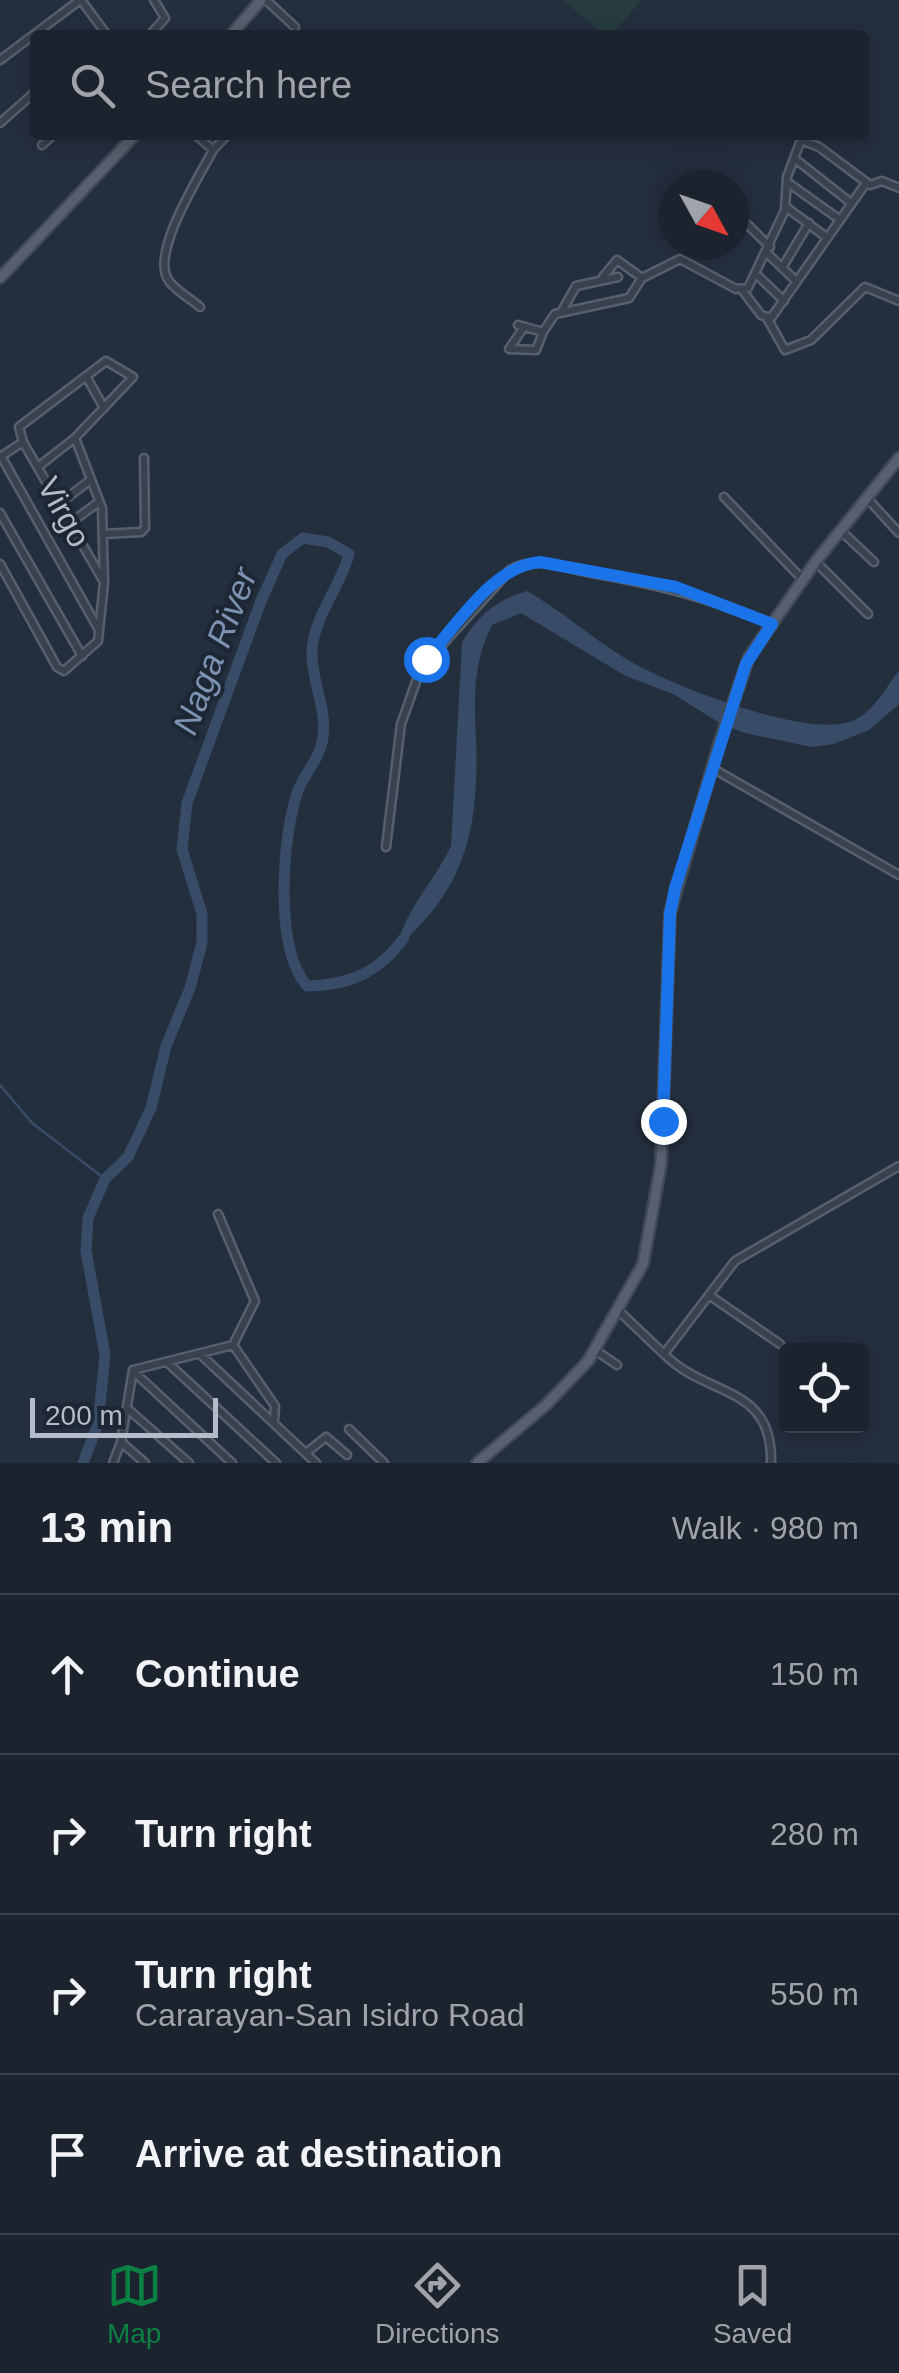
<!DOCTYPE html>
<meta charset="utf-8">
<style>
body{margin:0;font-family:Arial,sans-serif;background:#282f3a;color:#f1f3f6}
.controls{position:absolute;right:30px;bottom:30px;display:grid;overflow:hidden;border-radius:10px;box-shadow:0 5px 25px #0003}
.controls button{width:90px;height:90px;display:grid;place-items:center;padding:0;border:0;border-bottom:2px solid #39404a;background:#1b232e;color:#f1f3f6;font:50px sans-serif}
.compass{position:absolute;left:659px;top:170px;width:90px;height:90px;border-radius:50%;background:#1b232e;box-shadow:0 5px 25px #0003;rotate:130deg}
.scale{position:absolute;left:30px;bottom:25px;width:188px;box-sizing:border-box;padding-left:10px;border:5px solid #b4bcc9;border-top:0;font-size:28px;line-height:35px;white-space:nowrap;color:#b4bcc9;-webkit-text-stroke:8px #1d2633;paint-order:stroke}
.stop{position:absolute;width:30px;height:30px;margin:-22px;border:8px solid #1a73e8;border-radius:50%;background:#fff}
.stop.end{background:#1a73e8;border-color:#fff;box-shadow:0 2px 10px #0008}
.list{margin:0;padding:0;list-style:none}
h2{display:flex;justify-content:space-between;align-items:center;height:130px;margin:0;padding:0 40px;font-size:42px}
h2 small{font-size:32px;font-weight:400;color:#a0a4aa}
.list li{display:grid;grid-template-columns:65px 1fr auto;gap:30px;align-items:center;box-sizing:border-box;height:160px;padding:0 40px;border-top:2px solid #39404a}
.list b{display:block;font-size:38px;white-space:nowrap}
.list p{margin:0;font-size:32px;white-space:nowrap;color:#a0a4aa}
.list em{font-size:32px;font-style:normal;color:#a0a4aa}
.icon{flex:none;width:55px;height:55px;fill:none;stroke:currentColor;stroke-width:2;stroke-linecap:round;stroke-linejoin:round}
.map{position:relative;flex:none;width:899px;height:1463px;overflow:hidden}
.search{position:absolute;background:#1b232e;box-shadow:0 5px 25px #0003;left:30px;right:30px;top:30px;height:110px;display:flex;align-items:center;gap:25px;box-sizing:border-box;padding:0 35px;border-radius:10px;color:#a0a4aa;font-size:38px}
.sheet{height:770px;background:#1b232e}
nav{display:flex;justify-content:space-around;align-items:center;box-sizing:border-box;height:140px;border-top:2px solid #39404a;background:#1b232e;font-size:28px;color:#a0a4aa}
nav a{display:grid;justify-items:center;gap:5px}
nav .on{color:#0b8043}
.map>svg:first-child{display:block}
.green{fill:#263c3f}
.water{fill:#394c67}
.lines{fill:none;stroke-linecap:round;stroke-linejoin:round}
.stream{stroke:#394c67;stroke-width:2.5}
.river{stroke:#394c67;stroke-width:11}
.minor-casing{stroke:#565f6c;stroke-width:11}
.major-casing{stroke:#414a57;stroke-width:14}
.minor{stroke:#38414e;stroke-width:6}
.major{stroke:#56606e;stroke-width:9}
.route{stroke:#1a73e8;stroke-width:12}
.labels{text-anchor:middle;stroke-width:8;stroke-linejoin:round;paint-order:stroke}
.street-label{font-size:32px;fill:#b4bcc9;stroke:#1d2633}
.water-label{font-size:35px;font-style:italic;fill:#7c92b1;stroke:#1d2633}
</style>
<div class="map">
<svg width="899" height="1463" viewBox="0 0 899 1463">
<rect width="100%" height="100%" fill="#242f3e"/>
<!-- green -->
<path class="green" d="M563,0H641L612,35H605Z"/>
<!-- water -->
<path class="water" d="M527,591C562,611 593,639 628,660C668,684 820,746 860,717C876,707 888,685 899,670V704L869,730L834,744L812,747L745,733L721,724L675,695L624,675L521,613L492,625C473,663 474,696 476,738C479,827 467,888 397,947C406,908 434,882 451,846L462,643C478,615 495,601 527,591Z"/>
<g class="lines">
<!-- stream -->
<path class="stream" d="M0,1085L32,1123L105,1179"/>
<!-- river -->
<path class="river" d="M83,1463L98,1424L105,1355L86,1251L88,1218L105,1179L128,1157L151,1108L166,1046L190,988L202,943V914L182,849L187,803L261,601L282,554L303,538L328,542L349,554C341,586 311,621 312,654C312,683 327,708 323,737C321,757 304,774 297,793C282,840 274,948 307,986C350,985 378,973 404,938"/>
<!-- minor casing -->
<g class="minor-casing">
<path id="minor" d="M81,0L107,35
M266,0L295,27
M150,35L165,18L154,0
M0,60L80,0
M0,123L35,92
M196,135L213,150C200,176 149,254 169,281C176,291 191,299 200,307
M42,145L53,135
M213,150L227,135
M794,158L851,203
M787,182L839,219
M786,207L826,237
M734,229L748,225L770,247
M767,253L796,281
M782,268L809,223
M756,274L784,301
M603,277L617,260L642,278
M743,291L761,315L771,318L866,183
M562,311L576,286L618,277
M767,318L785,350L811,340L865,287L899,301
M518,325L543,332L555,314L629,298L642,278L680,259L736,289L748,288L785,210L787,177L801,140L819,147L870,185L882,181L899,188
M524,327L509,349L536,350L543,332
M86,376L104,408
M1,456L99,630
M0,457L23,442
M39,466L75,438L133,377L106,361L19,427L23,442L104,582
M724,497L803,580
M866,497L899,533
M59,504L89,481
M0,513L82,656
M70,523L99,502
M840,530L874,562
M103,534L141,532L145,528L144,458
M816,562L868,614
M0,564L57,667L64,671L98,641L104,582L102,508L75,438
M712,768L899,875
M386,847L401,724L421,668L510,570C536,555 564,568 592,573C661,585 707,597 772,624
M709,1295L780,1344
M620,1312L664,1354L735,1261L899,1166
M233,1345L275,1406L274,1420
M595,1350L617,1365
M200,1354L316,1463
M664,1354C707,1398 773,1384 771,1463
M168,1363L276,1463
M133,1371L232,1463
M128,1409L189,1463
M349,1429L384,1463
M121,1442L145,1463
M306,1453L326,1437L347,1455
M113,1463L121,1442L133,1370L233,1345L255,1301L218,1214"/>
</g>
<!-- major casing -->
<g class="major-casing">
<path id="major" d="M231,35L261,0
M0,278L135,135
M477,1463L546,1405L588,1361L643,1264L661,1164L670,913L719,744L749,657L816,561L899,458"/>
</g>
<!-- minor -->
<use href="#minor" class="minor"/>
<!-- major -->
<use href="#major" class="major"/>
</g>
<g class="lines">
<!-- route -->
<path class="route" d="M426,659C457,626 492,566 540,562L676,587L772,624L746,664L675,888L670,914L663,1121"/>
</g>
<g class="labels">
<!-- street labels -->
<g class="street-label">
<text transform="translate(64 512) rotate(61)" y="11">Virgo</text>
</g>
<!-- water labels -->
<g class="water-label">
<text transform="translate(215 651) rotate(-69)" y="12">Naga River</text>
</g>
</g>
</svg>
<div class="controls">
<button><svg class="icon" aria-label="locate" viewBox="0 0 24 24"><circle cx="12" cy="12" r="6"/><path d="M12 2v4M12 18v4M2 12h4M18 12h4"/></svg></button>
</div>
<svg class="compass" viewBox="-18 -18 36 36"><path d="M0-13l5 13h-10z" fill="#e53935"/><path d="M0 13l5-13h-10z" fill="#a0a4aa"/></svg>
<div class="scale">200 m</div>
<div class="stop" style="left:426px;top:659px"></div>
<div class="stop end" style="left:663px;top:1121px"></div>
<div class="search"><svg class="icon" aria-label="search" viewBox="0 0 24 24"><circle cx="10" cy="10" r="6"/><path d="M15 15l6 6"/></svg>Search here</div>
</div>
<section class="sheet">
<h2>13 min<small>Walk · 980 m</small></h2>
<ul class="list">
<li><svg class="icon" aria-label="ahead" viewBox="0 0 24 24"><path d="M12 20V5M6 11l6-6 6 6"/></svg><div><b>Continue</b></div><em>150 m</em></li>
<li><svg class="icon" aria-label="right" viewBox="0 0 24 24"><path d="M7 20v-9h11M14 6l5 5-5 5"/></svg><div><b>Turn right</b></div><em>280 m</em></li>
<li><svg class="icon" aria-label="right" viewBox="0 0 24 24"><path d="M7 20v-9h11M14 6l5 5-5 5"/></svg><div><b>Turn right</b><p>Cararayan-San Isidro Road</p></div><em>550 m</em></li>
<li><svg class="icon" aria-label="arrive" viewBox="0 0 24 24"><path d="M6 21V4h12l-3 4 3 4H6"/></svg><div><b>Arrive at destination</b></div></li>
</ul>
</section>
<nav>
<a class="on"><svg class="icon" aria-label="map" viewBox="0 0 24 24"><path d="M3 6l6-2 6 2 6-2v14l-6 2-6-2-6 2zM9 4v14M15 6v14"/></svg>Map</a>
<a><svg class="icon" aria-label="directions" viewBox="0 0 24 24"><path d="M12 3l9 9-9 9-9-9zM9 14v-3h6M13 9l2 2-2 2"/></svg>Directions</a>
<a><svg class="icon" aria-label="saved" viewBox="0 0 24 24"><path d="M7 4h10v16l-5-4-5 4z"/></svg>Saved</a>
</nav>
